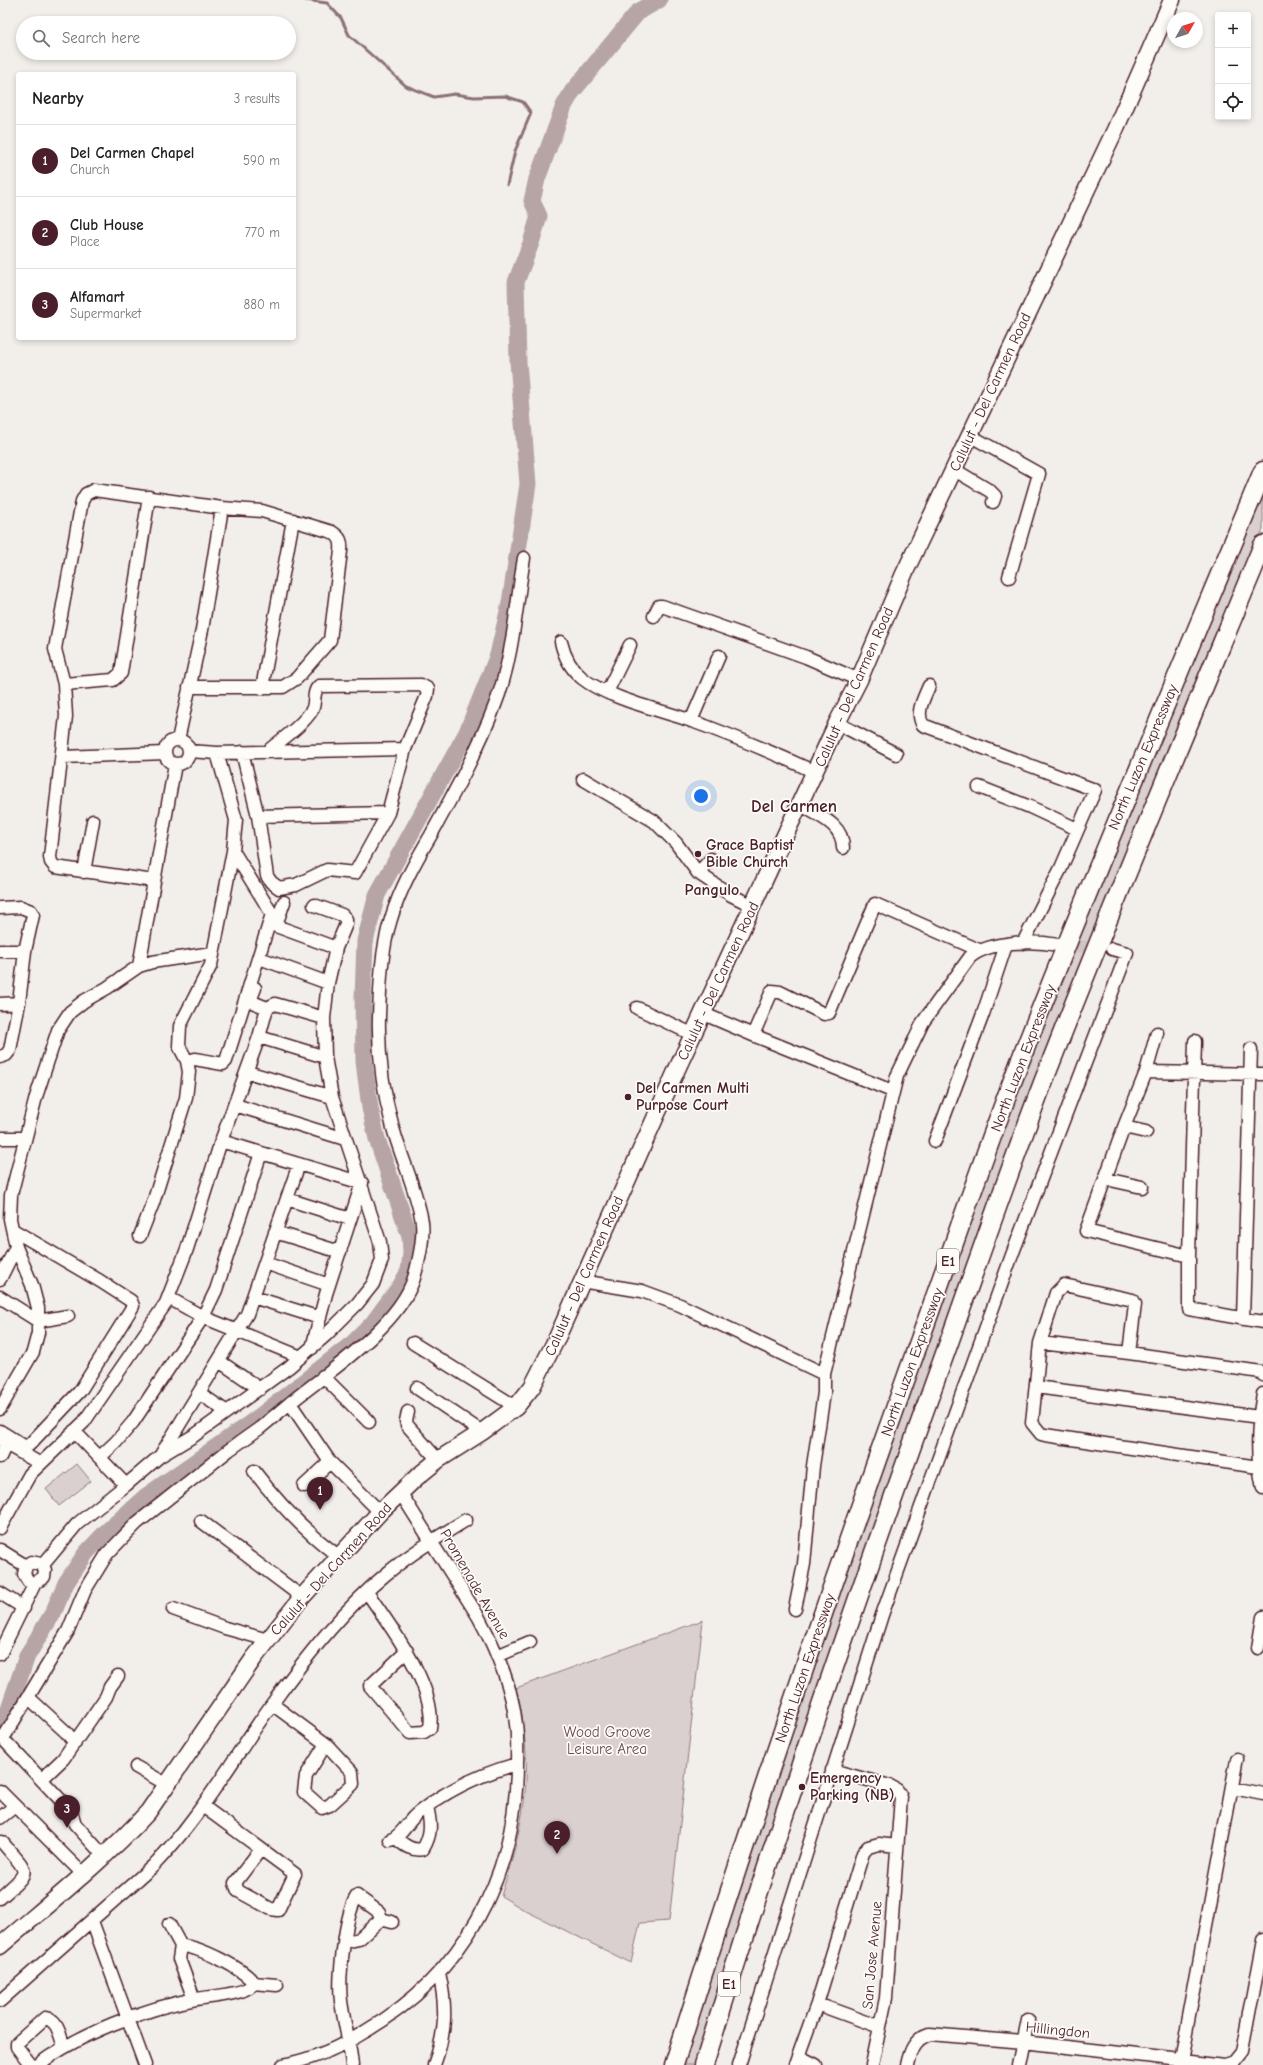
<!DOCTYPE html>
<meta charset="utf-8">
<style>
body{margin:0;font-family:"Comic Neue",sans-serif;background:#f2f2f2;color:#202124}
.controls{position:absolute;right:12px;top:12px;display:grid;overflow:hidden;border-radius:4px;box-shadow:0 2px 6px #0003}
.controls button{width:36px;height:36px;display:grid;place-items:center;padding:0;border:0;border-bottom:1px solid #e0e0e0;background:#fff;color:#202124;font:20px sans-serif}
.compass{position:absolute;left:1167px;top:12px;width:36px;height:36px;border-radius:50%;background:#fff;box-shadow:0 2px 6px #0003;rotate:51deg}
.you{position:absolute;left:701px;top:796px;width:14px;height:14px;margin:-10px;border:3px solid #fff;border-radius:50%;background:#1a73e8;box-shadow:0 0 0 6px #1a73e833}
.badge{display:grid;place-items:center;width:26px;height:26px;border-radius:50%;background:#4a1f2b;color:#fff;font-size:13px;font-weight:700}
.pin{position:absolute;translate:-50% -33px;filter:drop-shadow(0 1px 2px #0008)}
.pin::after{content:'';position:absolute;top:21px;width:14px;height:12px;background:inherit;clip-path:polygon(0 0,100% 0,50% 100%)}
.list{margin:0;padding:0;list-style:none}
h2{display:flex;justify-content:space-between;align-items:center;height:52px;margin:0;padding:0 16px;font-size:17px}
h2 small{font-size:13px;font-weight:400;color:#757577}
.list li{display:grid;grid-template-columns:26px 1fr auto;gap:12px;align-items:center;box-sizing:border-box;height:72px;padding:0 16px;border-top:1px solid #e0e0e0}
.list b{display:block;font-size:15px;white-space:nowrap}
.list p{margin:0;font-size:13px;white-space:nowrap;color:#757577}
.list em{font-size:13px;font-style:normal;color:#757577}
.icon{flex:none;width:22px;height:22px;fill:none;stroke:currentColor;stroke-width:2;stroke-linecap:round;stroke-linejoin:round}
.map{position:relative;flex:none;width:1263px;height:2065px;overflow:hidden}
.search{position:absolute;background:#fff;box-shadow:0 2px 6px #0003;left:16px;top:16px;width:280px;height:44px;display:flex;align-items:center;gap:10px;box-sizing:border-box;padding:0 14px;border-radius:22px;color:#757577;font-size:15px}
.panel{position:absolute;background:#fff;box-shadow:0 2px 6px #0003;left:16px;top:72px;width:280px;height:268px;border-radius:4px}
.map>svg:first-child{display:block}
.green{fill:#d9d0cf;stroke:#92787d}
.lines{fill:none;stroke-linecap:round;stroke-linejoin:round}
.stream{stroke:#8b6f75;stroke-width:3}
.river{stroke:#b7a5a6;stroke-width:17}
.minor-tunnel{stroke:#d0c5c5;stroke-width:12;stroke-dasharray:12 6;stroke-linecap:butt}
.minor-casing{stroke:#4a1f2b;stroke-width:15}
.major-casing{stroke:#4a1f2b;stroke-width:19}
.highway-casing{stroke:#4a1f2b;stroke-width:21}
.minor{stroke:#fdfcf7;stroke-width:12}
.major{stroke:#fdfcf7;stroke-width:16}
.highway{stroke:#fdfcf7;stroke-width:18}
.poi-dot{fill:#4a1f2b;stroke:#fdfcf7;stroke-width:1.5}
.labels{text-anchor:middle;stroke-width:3.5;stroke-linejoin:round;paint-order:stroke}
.shield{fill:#fdfcf7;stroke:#806168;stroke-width:1}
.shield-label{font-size:14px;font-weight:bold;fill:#4a1f2b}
.street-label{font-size:15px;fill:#4a1f2b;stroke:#fdfcf7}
.poi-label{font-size:15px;font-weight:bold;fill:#4a1f2b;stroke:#fdfcf7;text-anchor:start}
.park-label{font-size:15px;fill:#6e4b54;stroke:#fdfcf7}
.neighbourhood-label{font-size:16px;font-weight:bold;fill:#4a1f2b;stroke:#fdfcf7}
.quarter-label{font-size:17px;font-weight:bold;fill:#4a1f2b;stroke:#fdfcf7}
</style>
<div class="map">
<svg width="1263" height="2065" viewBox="0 0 1263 2065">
<rect width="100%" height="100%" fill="#f2efeb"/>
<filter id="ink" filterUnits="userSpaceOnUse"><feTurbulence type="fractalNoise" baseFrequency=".025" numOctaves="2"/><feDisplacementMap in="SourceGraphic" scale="8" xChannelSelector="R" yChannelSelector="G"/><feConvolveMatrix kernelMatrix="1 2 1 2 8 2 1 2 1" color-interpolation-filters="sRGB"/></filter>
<g filter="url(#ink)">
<!-- green -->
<path class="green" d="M1263,486V529L1123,867L698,2065H679L834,1589L1041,1026Z
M77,1464L91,1481L59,1506L46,1489Z
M703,1620L669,1921L640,1923L631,1963L526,1911L501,1896C515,1850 529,1803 526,1754C525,1732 519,1709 516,1688Z"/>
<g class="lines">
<!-- stream -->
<path class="stream" d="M305,0L327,3L341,18L349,35L406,86L434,97L455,94L474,97L505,96L523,102L531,113L515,151L507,185"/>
<!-- river -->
<path class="river" d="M0,1724L6,1717L27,1656L53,1613L66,1583L86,1553L105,1533L145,1497L259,1417L353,1343L372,1324L401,1285L409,1271L411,1253L410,1237L377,1139L370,1108L364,1062L363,997L365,941L377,895L467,732L498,655L510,603L528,484L518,362L516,282L531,243L539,216L532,201L537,179L564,106L572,92L638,12L659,0"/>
<!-- minor-tunnel -->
<path class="minor-tunnel" d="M1059,945L1102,948"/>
<!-- minor casing -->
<g class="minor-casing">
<path id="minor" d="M969,435L1039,474L1009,577
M953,469L990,491L995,496L993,502
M654,616L659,606H662L806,657L859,680
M561,642C564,655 571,669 582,678C605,697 659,710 689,720C731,735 774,753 815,772
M64,684L113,680L121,673L149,497
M929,686C924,698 915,713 923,725L1095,790L1061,868L1023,943
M262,688L293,520
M607,692L630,645
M691,721L719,656
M837,723L896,754
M165 752a12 12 0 1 1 24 0a12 12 0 1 1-24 0Z
M178,740L202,630L222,508
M189,751L217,753L405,749
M242,752L258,816L267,876L271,882L279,888L296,885L327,870L355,873L388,813L405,749L427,696L428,689L421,685L319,686C312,692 316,703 312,710C302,726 282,739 268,751
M63,757L165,753
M583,779L654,821L676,843L698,873L731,895L753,906
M979,787L1030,807L1077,829
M801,805C819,816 843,824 843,848
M258,816L388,813
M84,872L93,821
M698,873L711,859
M154,881L55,867L51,862L50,857L66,716L64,684L55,649L82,501L86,494L94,490L222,508L262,511L332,532C340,537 342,541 341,551L330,640L297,678L283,687H189
M0,908L21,907L31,911L33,915L25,951L19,1003L10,1050L6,1055L0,1057
M276,925L284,902
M276,926L336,948
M0,951H25
M265,960L328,983
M139,966L175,764
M255,988L250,1001L267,1008
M0,1004L19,1003
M637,1008L694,1035
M704,1014L753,1035L892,1091
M1157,1033L1146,1072L1124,1127L1086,1231L1189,1256
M753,1035L772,991L780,992L824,1014L829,1013L875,904L979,950
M259,1037L325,1057
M1195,1041L1189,1256V1309L1263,1322
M187,1061L195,1059L223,1064L226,1061L272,914L233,851
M247,1072L332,1097
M1146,1072L1263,1074
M235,1105L345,1139
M1124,1127L1146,1132
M0,1138H25
M221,1141L362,1183L326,1294L312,1348
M935,1141L983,1014L1006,945
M1106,1179L1142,1187
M287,1199L350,1219
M275,1232L340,1252
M140,1236L153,1203L186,1098L189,1072L187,1061L179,1046L180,1026L211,965L233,851L236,820L217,753
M265,1263L329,1285
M0,1279L16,1247
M581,1281L642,1291L680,1305L824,1374
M0,1297L38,1321L68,1316
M253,1297L320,1318
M169,1298L203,1317L301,1357
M1243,1319L1251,1049
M413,1343L516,1407
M1040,1343L1129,1353L1261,1372L1263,1375
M1129,1353L1135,1304L1133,1300L1064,1285L1056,1293L1040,1343L1032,1423L1041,1434L1045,1435L1258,1467
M219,1361L260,1389
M323,1376L369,1422
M1036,1387L1259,1417
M417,1388L482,1432
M199,1393L227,1412
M1263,1394C1257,1426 1256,1457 1263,1488
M0,1409L33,1352L38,1333V1308L32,1285L16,1247L10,1219L11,1195L36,1097L58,1030L70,1012L84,1001L107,988L139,966L152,962L212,953
M408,1412L406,1421L407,1425L438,1460
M0,1431L24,1446L29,1445L80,1391L133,1306L131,1301L100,1281L13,1230
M6,1444L39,1463
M162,1453L247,1314L299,1164
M0,1457L6,1444L1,1439
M100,1457L116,1442L133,1422L203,1317L216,1290L261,1153
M254,1471C278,1503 306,1532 338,1556
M126,1485L160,1456L195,1435L289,1367L326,1335L357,1304L373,1284L382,1260L380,1242L332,1097L325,1057L324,1018L328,983L336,948L346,924V919L342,915L314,905
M304,1486L330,1462
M380,1512L330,1462L290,1403C328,1372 399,1326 414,1278C419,1260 424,1240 422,1222C418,1194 401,1157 393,1128C383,1092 378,1055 379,1017C380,986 381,950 391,919C400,889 415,862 431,835C454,793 478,750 495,705C513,659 516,606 524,558
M201,1521L302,1597
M0,1528L30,1474L84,1422L166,1303L187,1249L221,1141L259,1037L267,1008L275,1004L324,1018
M0,1550L26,1566
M42,1566L77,1524L126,1485L74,1431
M367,1592C389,1625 437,1686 430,1728L424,1732L410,1733L370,1686L407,1651
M0,1593L24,1608
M173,1609L225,1628L268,1640
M795,1609L804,1564L813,1466L824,1393V1374L897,1076L923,1022L970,957C990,941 1033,940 1058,945
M1258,1648L1263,1617
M0,1654L35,1583L44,1577L45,1570L41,1564L31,1562L26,1566L24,1574L28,1581L35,1583
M497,1656L530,1642
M29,1698L66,1732L75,1743
M272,1704L326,1744L352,1772L353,1784L330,1805L322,1808L304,1792L306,1776L326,1744
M136,1767L168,1785
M832,1770L890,1786L897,1790L901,1797L886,1998L872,2065
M42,1779L63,1759L106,1697L110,1687L118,1676
M1232,1788L1263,1794
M0,1791L83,1874
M204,1807L295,1874L278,1910L271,1909L238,1891L235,1883L260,1850
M0,1818L15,1806
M397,1839C405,1846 412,1851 423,1849
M390,1840C402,1837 407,1821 418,1813C447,1790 481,1774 517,1764
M423,1849C432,1834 431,1823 427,1807
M103,1855L75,1824L71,1811L4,1740V1737L68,1631L85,1590L107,1554L137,1523L229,1450L260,1428L290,1403
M0,1898C33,1869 29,1874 2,1842
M92,1921L145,2065
M169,1924L181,1946L179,1959L194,1999
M345,1942L359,1939L381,1919
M181,1946C196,1945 247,1970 253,1983
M253,1983L277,1985
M0,2001L152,1867C200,1818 232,1760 272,1704C304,1659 343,1610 385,1575C410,1554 438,1537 466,1520
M817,2004L880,2027
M798,2056L816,2065
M1181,2060L1237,1759
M31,2065L17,2047V2043L45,2018C58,2020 60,2036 64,2047
M38,2065C78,2034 146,2008 196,1999C208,1997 249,1994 253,1983
M283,2065C313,2059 341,2047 366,2031C463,1974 516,1878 517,1766C517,1752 518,1738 516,1724C512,1686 496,1649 478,1616L400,1492
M352,2065C350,2044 344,2023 341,2001C338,1979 345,1914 357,1896L379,1912L381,1919L392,1922
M434,2065C446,2032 447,2007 439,1973
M739,2065L882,1615L1012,1255L1127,953L1112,949
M795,2065L817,2004L863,1853L868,1847L879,1844L897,1846
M907,2065C910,2051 914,2039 930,2034L1023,2042L1224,2065
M1019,2065L1028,2020
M1225,2065L1234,2062L1242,2052L1263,1939"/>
</g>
<!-- major casing -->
<g class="major-casing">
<path id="major" d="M0,1946C50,1903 103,1861 148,1812L254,1658L302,1597L380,1512L417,1477L438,1460L482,1432L516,1407L532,1387L556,1340L677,1069L837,723L859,680L904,574L1115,130L1172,0"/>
</g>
<!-- highway casing -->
<g class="highway-casing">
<path id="highway" d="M674,2065C749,1826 830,1589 915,1353C950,1257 982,1159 1019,1064C1097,865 1181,668 1263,471
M704,2065C778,1824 861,1585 947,1348C979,1258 1010,1168 1044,1080C1114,900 1189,723 1263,545"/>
</g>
<!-- minor -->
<use href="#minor" class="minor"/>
<!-- major -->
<use href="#major" class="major"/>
<!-- highway -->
<use href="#highway" class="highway"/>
</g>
</g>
<!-- markers -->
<g class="poi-dot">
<circle cx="698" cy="854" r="4"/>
<circle cx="628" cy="1097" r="4"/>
<circle cx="802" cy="1787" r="4"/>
</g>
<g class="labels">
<!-- shield labels -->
<g class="shield">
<rect x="937" y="1249" width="22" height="24" rx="3"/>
<rect x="718" y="1972" width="22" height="24" rx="3"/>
</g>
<g class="shield-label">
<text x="948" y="1266">E1</text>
<text x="729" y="1989">E1</text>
</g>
<!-- street labels -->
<g class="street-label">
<text transform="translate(990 392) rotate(-65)" y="5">Calulut - Del Carmen Road</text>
<text transform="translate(854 687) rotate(-66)" y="5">Calulut - Del Carmen Road</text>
<text transform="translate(1143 757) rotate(-67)" y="5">North Luzon Expressway</text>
<text transform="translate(718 981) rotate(-65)" y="5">Calulut - Del Carmen Road</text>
<text transform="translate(1023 1058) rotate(-69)" y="5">North Luzon Expressway</text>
<text transform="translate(584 1276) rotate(-66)" y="5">Calulut - Del Carmen Road</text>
<text transform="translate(912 1362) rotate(-70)" y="5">North Luzon Expressway</text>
<text transform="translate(331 1569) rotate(-48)" y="5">Calulut - Del Carmen Road</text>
<text transform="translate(475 1584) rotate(60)" y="5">Promenade Avenue</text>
<text transform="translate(805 1668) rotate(-71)" y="5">North Luzon Expressway</text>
<text transform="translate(872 1955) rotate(-85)" y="5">San Jose Avenue</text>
<text transform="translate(1058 2030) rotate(6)" y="5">Hillingdon</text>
</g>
<!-- poi labels -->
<g class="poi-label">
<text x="706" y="850">Grace Baptist<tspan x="706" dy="17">Bible Church</tspan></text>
<text x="636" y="1093">Del Carmen Multi<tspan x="636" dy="17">Purpose Court</tspan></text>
<text x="810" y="1783">Emergency<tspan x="810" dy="17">Parking (NB)</tspan></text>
</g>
<!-- park labels -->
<g class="park-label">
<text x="607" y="1737">Wood Groove<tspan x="607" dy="17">Leisure Area</tspan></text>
</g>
<!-- neighbourhood labels -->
<g class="neighbourhood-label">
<text x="712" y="895">Pangulo</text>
</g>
<!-- quarter labels -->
<g class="quarter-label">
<text x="794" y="812">Del Carmen</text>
</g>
</g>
</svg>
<div class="controls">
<button>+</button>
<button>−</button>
<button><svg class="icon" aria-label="locate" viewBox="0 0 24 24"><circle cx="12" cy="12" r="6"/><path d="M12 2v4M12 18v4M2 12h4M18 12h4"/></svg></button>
</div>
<svg class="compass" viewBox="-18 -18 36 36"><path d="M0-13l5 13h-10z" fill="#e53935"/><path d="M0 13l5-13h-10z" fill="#757577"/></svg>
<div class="you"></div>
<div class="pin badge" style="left:320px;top:1510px">1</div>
<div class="pin badge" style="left:557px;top:1854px">2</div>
<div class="pin badge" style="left:67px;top:1828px">3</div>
<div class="search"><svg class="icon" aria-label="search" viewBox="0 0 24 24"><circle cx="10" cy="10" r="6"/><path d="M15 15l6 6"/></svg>Search here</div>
<section class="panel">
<h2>Nearby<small>3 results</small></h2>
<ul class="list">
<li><span class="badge">1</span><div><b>Del Carmen Chapel</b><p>Church</p></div><em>590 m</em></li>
<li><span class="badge">2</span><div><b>Club House</b><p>Place</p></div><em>770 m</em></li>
<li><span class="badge">3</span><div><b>Alfamart</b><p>Supermarket</p></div><em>880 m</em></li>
</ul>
</section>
</div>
